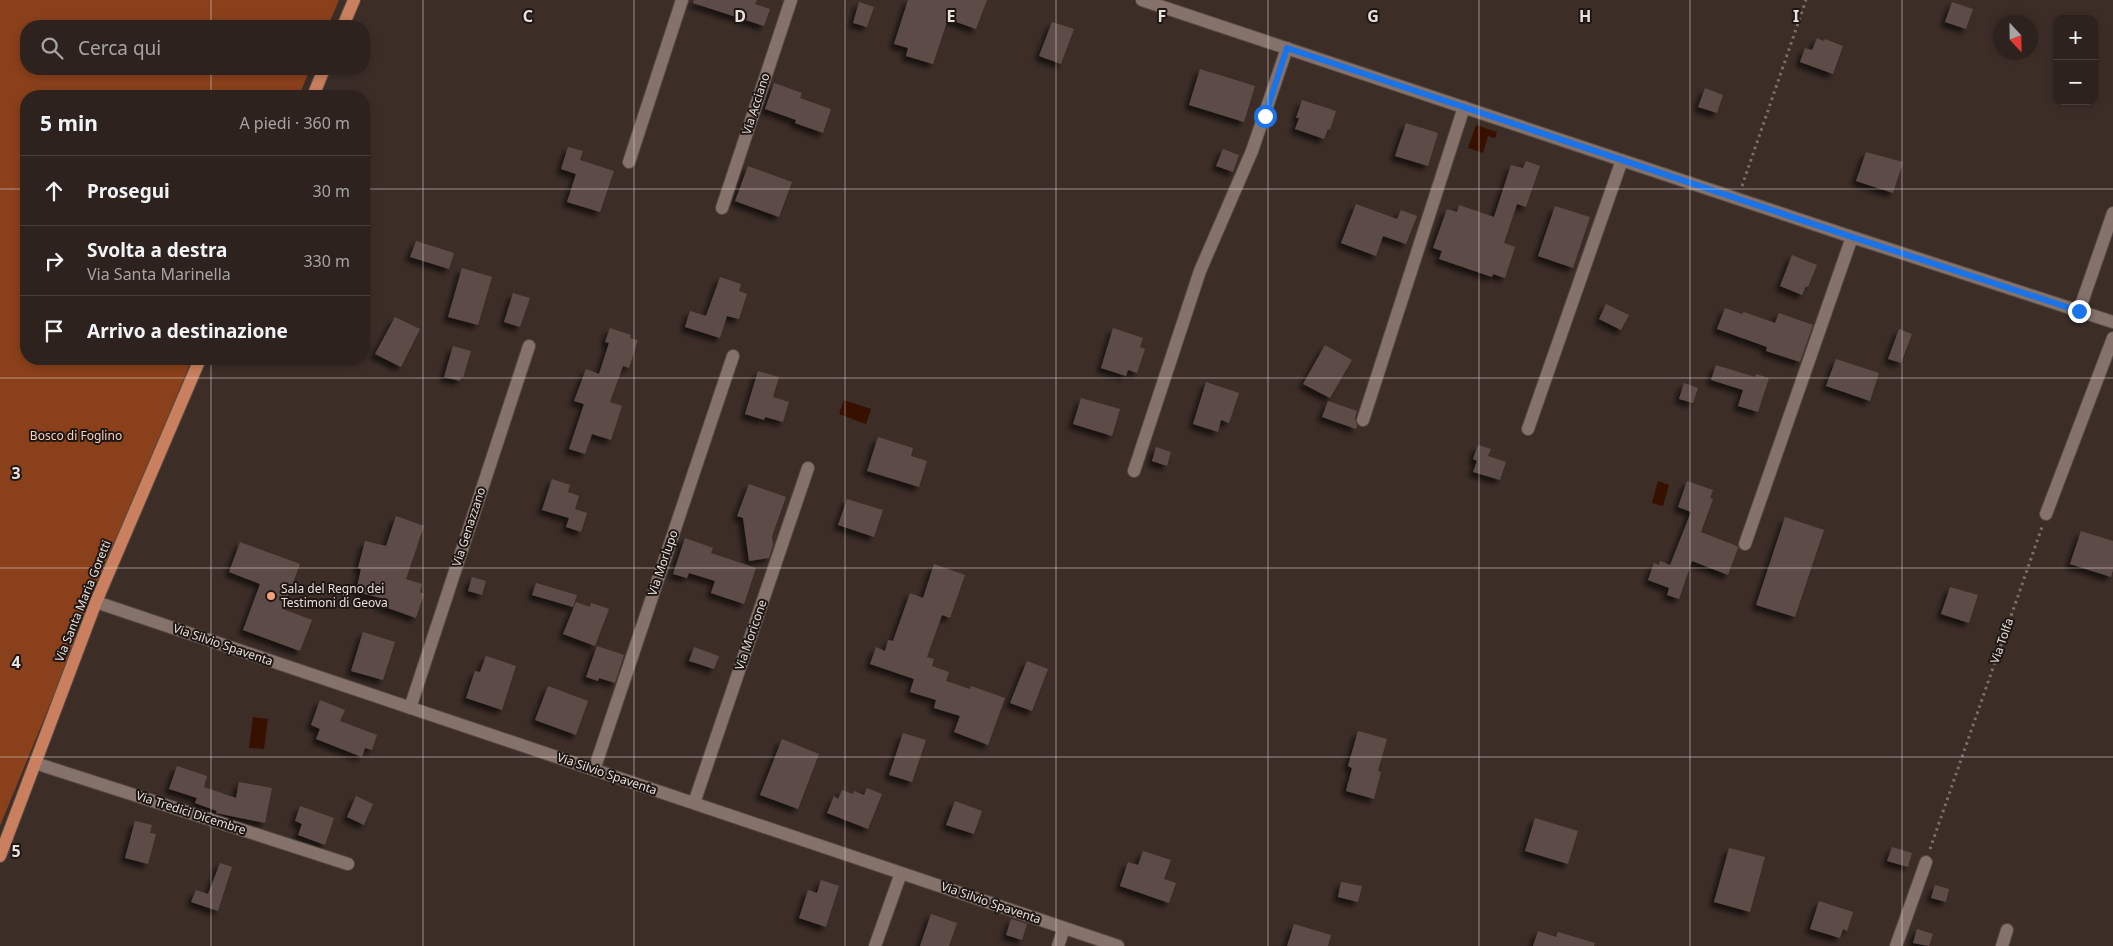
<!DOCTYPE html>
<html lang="it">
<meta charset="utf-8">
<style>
body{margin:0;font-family:"Noto Sans",sans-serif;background:#392f2a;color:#f1f3f6}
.controls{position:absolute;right:15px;top:15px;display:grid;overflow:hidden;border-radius:10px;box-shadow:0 2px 8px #0003}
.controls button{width:45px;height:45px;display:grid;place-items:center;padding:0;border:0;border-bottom:1px solid #483f3b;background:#2d221d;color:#f1f3f6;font:25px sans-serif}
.compass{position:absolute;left:1993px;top:15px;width:45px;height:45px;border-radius:50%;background:#2d221d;box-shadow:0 2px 8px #0003;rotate:158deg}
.stop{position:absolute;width:15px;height:15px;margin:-11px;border:4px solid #1a73e8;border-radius:50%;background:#fff}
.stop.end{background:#1a73e8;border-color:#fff;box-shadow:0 1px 5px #0008}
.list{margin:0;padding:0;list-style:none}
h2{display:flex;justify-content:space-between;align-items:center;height:65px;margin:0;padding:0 20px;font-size:21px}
h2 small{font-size:16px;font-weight:400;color:#a7a4a4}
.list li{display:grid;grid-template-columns:32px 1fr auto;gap:15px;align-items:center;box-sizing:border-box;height:70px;padding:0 20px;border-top:1px solid #483f3b}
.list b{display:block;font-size:19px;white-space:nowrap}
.list p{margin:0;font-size:16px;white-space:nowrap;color:#a7a4a4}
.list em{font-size:16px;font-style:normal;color:#a7a4a4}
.icon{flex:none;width:28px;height:28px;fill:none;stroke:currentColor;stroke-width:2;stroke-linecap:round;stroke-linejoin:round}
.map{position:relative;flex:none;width:2113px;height:946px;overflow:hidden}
.search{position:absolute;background:#2d221d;box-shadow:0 2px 8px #0003;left:20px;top:20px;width:350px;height:55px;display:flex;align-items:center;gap:12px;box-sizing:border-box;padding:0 18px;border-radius:20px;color:#a7a4a4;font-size:19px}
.panel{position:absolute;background:#2d221d;box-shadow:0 2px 8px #0003;left:20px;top:90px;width:350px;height:275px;border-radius:20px}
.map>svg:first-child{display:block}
.forest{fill:#8a401b}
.water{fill:#371000}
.building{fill:#5d4c46;filter:url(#shadow)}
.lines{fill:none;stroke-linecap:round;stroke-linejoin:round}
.minor-casing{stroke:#564a44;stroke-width:14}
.major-casing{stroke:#564a44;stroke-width:14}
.path{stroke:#7c6f6a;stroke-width:3;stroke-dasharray:2.5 4;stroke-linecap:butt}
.minor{stroke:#84726b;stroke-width:12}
.major{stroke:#ca805e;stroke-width:12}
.route{stroke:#1a73e8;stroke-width:6}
.grid{fill:none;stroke:#e9dfdb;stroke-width:1;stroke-opacity:0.55}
.poi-dot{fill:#f1a17e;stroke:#1e1714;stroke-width:2}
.labels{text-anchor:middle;stroke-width:4;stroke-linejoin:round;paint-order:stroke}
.street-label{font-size:12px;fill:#e9dfdb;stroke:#1e1714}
.park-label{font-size:12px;fill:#fdd0bd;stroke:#1e1714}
.poi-label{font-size:12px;fill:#e9dfdb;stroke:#1e1714;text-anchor:start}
.grid-label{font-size:16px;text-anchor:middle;font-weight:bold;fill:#e9dfdb;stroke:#1e1714;stroke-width:4;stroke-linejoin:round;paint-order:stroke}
</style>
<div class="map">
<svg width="2113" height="946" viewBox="0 0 2113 946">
<defs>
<filter id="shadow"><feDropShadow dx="-4.5" dy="4.5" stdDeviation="2.5" flood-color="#0009"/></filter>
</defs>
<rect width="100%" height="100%" fill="#3c2d27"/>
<!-- forest -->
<path class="forest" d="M0,0H339L328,26H26V69H310L299,96H26V359H192L0,826Z"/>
<!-- water -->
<path class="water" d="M1476,125L1497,132L1495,138L1488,136L1483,153L1468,148Z
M844,400L871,409L866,424L839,414Z
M1658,481L1669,485L1663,506L1652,503Z
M253,717L268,719L264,749L249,748Z"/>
<!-- building -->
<path class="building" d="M694,0H757L755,4L770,9L764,26L693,3Z
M908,0H987L976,29L948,19L933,64L906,56L908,48L894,44Z
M859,2L874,7L867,27L853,23Z
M1952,2L1973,9L1966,29L1945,22Z
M1052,22L1074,29L1061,64L1039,56Z
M1817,38L1824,41L1825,39L1843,46L1833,74L1800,62L1805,48L1812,50Z
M1200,69L1255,86L1244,122L1189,105Z
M774,83L802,93L800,98L831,109L823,133L795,123L796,120L765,109Z
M1705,88L1723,95L1717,113L1698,107Z
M1302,100L1336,111L1330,130L1328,129L1324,139L1295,129L1299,118H1296Z
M1406,123L1438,133L1428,166L1395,156Z
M568,147L583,151L580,160L614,171L600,212L567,202L576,174L561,169Z
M1223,149L1239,155L1233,172L1216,166Z
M1866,152L1903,162L1893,193L1856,181Z
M1526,161L1540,166L1526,207L1517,204L1504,243L1515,247L1505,278L1493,274L1492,277L1439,259L1442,251L1433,248L1447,209L1457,212L1459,205L1494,217L1511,165L1523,168Z
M748,166L792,182L779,217L735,201Z
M1356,204L1397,219L1401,210L1417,216L1406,244L1383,236L1376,256L1341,243Z
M1555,206L1590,217L1573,268L1538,256Z
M416,241L454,253L449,269L410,257Z
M1792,255L1817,265L1808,287L1806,286L1802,295L1780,286Z
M462,268L492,277L478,325L448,317Z
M720,277L741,284L739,291L747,294L739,319L727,316L720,338L685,327L690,311L706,316Z
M513,293L530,298L520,327L504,322Z
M1606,304L1629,315L1621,330L1599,319Z
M1725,308L1742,314L1744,312L1775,323L1779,313L1813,325L1800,362L1766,351L1767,347L1717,329Z
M395,317L420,329L401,367L375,354Z
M610,328L631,335L630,338L638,340L629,368L623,366L610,402L622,406L611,440L592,434L585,454L569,449L584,404L574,401L586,369L599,374L609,343L605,342Z
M1113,328L1143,338L1140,347L1145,349L1137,373L1128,370L1126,376L1101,368Z
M1899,329L1912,334L1901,363L1888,359Z
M1325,345L1352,360L1330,398L1303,384Z
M453,346L471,351L463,378L461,377L460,381L444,377Z
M1836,359L1879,373L1870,401L1826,386Z
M1716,365L1755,377L1756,374L1769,378L1758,412L1738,406L1743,390L1711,380Z
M758,371L779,377L773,397L789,402L783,422L765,417L764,420L745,414Z
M1206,382L1239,393L1229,423L1221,420L1218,432L1193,424Z
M1684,383L1698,388L1693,403L1679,399Z
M1081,398L1120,409L1112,436L1073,424Z
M1328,401L1357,411L1355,418L1357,426L1356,429L1322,417Z
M878,437L913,448L911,456L927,461L919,487L867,471Z
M1478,445L1491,449L1488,456L1506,462L1500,480L1473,472L1477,461L1473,459Z
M1156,447L1171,452L1167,466L1152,461Z
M552,479L570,485L568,492L579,496L575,509L587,513L581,532L566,527L569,518L542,510Z
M1687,481L1713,490L1710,498L1713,499L1701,532L1737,546L1738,548L1728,575L1692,561L1679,599L1667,595L1669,588L1648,580L1654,563L1659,565L1660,561L1670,565L1691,512L1678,507Z
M749,484L786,497L772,536L773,545L769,558L749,561L743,518L737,516Z
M847,499L883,510L874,537L838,525Z
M396,516L424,526L406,579L422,584L420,592L424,594L416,618L379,605L381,598L356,592L361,569L358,568L365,541L386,546Z
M1785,517L1824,530L1795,617L1756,605Z
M2081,531L2113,541V570L2111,577L2070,564Z
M685,538L713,548L711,553L756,568L744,604L711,593L715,581L689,573L687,578L673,574Z
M240,542L300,564L283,609L312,620L300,651L243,630L260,584L229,572Z
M934,564L965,575L950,618L942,615L927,657L934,659L932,666L949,672L946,681L970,689L971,686L1005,698L988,745L954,732L960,716L934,708L936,700L910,692L914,679L870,664L876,647L885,651L888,640L893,641L910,593L923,598Z
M472,577L486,581L482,595L468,591Z
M536,583L577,595L573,607L532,595Z
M1950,587L1978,595L1969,623L1941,614Z
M576,602L590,607L591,603L609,609L595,646L563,634Z
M363,632L395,642L383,680L351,671Z
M597,646L624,655L615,683L599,678L598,681L586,677Z
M694,647L719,656L714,669L689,661Z
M486,656L516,666L502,710L466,698L475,671L480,672Z
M1027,661L1048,669L1032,711L1010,703Z
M548,686L588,701L576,735L535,720Z
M320,700L345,710L340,721L377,735L372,750L365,748L362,757L316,739L320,729L311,725Z
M1358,731L1387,739L1378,771L1381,772L1374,799L1346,791L1352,768L1348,766Z
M903,733L926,740L912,782L889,775Z
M782,739L819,754L798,809L760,795Z
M177,766L207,776L204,787L236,798L239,782L272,788L265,823L216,813L217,811L195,803L197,798L169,789Z
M867,788L882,794L868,829L827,813L834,796L838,799L842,790L853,794L854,791L864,795Z
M356,796L373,804L364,825L347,817Z
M955,801L982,811L974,834L946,825Z
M300,806L334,818L325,845L298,835L302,824L295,821Z
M1535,818L1578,831L1568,864L1525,851Z
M135,821L152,825L150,833L156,834L148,864L125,858Z
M1892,847L1912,853L1908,867L1887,861Z
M1729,848L1765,857L1750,912L1714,902Z
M1143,851L1171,860L1164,879L1176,883L1169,903L1120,886L1128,862L1138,865Z
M220,863L232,867L218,911L191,902L196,890L208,894Z
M821,880L839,886L826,927L799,918L808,890L817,893Z
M1341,882L1362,886L1358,902L1338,897Z
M1935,885L1949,889L1946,902L1931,898Z
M1819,901L1853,912L1847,931L1843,929L1840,938L1810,929Z
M931,914L957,923L949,946H920Z
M1011,919L1027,924L1022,940L1006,935Z
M1294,924L1331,935L1328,946H1287Z
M1917,929L1933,934L1929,946L1913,943Z
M1538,931L1556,937L1558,932L1595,943L1594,946H1533Z"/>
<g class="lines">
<!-- minor casing -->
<g class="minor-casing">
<path id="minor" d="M1142,0L1852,237L2113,322
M629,162L682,0
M722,208L791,0
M2079,311L2113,213
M1363,420L1464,107
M1528,429L1622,160
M1134,471L1200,271L1252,151L1287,48
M2046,514L2113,338
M1745,544L1852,237
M96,602L1118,946
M410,708L529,346
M35,763L348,864
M594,770L733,356
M694,803L808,468
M875,946L901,873
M1058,946L1064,928
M1896,946L1926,862
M2002,946L2007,930"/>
</g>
<!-- major casing -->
<g class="major-casing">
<path id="major" d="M343,26L354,0
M313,96L324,69
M0,856L96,602L200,359"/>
</g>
<!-- path -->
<path class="path" d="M1742,186L1806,0
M1930,849L2042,527"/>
<!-- minor -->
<use href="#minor" class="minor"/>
<!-- major -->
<use href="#major" class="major"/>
</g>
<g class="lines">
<!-- route -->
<path class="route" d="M1265,116L1287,48L1852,237L2079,311"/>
</g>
<!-- grid -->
<path class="grid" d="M211,0V26M423,0V946M634,0V946M845,0V946M1056,0V946M1268,0V946M1479,0V946M1690,0V946M1902,0V946M211,69V96M0,189H26M364,189H2113M211,359V946M0,378H2113M0,568H2113M0,757H2113"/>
<!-- markers -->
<circle class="poi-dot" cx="271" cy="596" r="5"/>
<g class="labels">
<!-- street labels -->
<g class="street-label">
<text transform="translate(756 104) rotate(-72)" y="4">Via Acciano</text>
<text transform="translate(469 527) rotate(-72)" y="4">Via Genazzano</text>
<text transform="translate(663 563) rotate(-71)" y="4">Via Morlupo</text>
<text transform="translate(83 601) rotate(-68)" y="4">Via Santa Maria Goretti</text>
<text transform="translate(751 635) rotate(-71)" y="4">Via Moricone</text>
<text transform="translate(2002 641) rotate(-71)" y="4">Via Tolfa</text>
<text transform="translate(223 645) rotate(19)" y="4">Via Silvio Spaventa</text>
<text transform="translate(607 774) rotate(19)" y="4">Via Silvio Spaventa</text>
<text transform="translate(191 813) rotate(18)" y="4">Via Tredici Dicembre</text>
<text transform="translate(991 903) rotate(19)" y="4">Via Silvio Spaventa</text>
</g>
<!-- park labels -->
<g class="park-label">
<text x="76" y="440">Bosco di Foglino</text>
</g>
<!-- poi labels -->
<g class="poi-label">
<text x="281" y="593">Sala del Regno dei<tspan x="281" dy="14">Testimoni di Geova</tspan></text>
</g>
</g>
<g class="grid-label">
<text x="528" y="22">C</text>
<text x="740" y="22">D</text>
<text x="951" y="22">E</text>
<text x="1162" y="22">F</text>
<text x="1373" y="22">G</text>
<text x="1585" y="22">H</text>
<text x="1796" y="22">I</text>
<text x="16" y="479">3</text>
<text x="16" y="668">4</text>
<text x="16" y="857">5</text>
</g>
</svg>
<div class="controls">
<button>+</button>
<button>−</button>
</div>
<svg class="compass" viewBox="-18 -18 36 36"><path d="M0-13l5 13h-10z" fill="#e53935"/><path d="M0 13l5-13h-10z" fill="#a7a4a4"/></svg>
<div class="stop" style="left:1265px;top:116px"></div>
<div class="stop end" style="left:2079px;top:311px"></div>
<div class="search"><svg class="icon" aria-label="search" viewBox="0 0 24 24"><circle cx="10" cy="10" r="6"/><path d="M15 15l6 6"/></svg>Cerca qui</div>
<section class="panel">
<h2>5 min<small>A piedi · 360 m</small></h2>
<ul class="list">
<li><svg class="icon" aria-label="ahead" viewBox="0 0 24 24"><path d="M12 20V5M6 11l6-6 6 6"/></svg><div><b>Prosegui</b></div><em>30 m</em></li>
<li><svg class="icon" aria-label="right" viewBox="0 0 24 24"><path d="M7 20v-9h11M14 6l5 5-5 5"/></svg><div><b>Svolta a destra</b><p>Via Santa Marinella</p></div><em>330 m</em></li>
<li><svg class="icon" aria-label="arrive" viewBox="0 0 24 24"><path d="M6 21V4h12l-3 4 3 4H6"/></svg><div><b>Arrivo a destinazione</b></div></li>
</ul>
</section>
</div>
